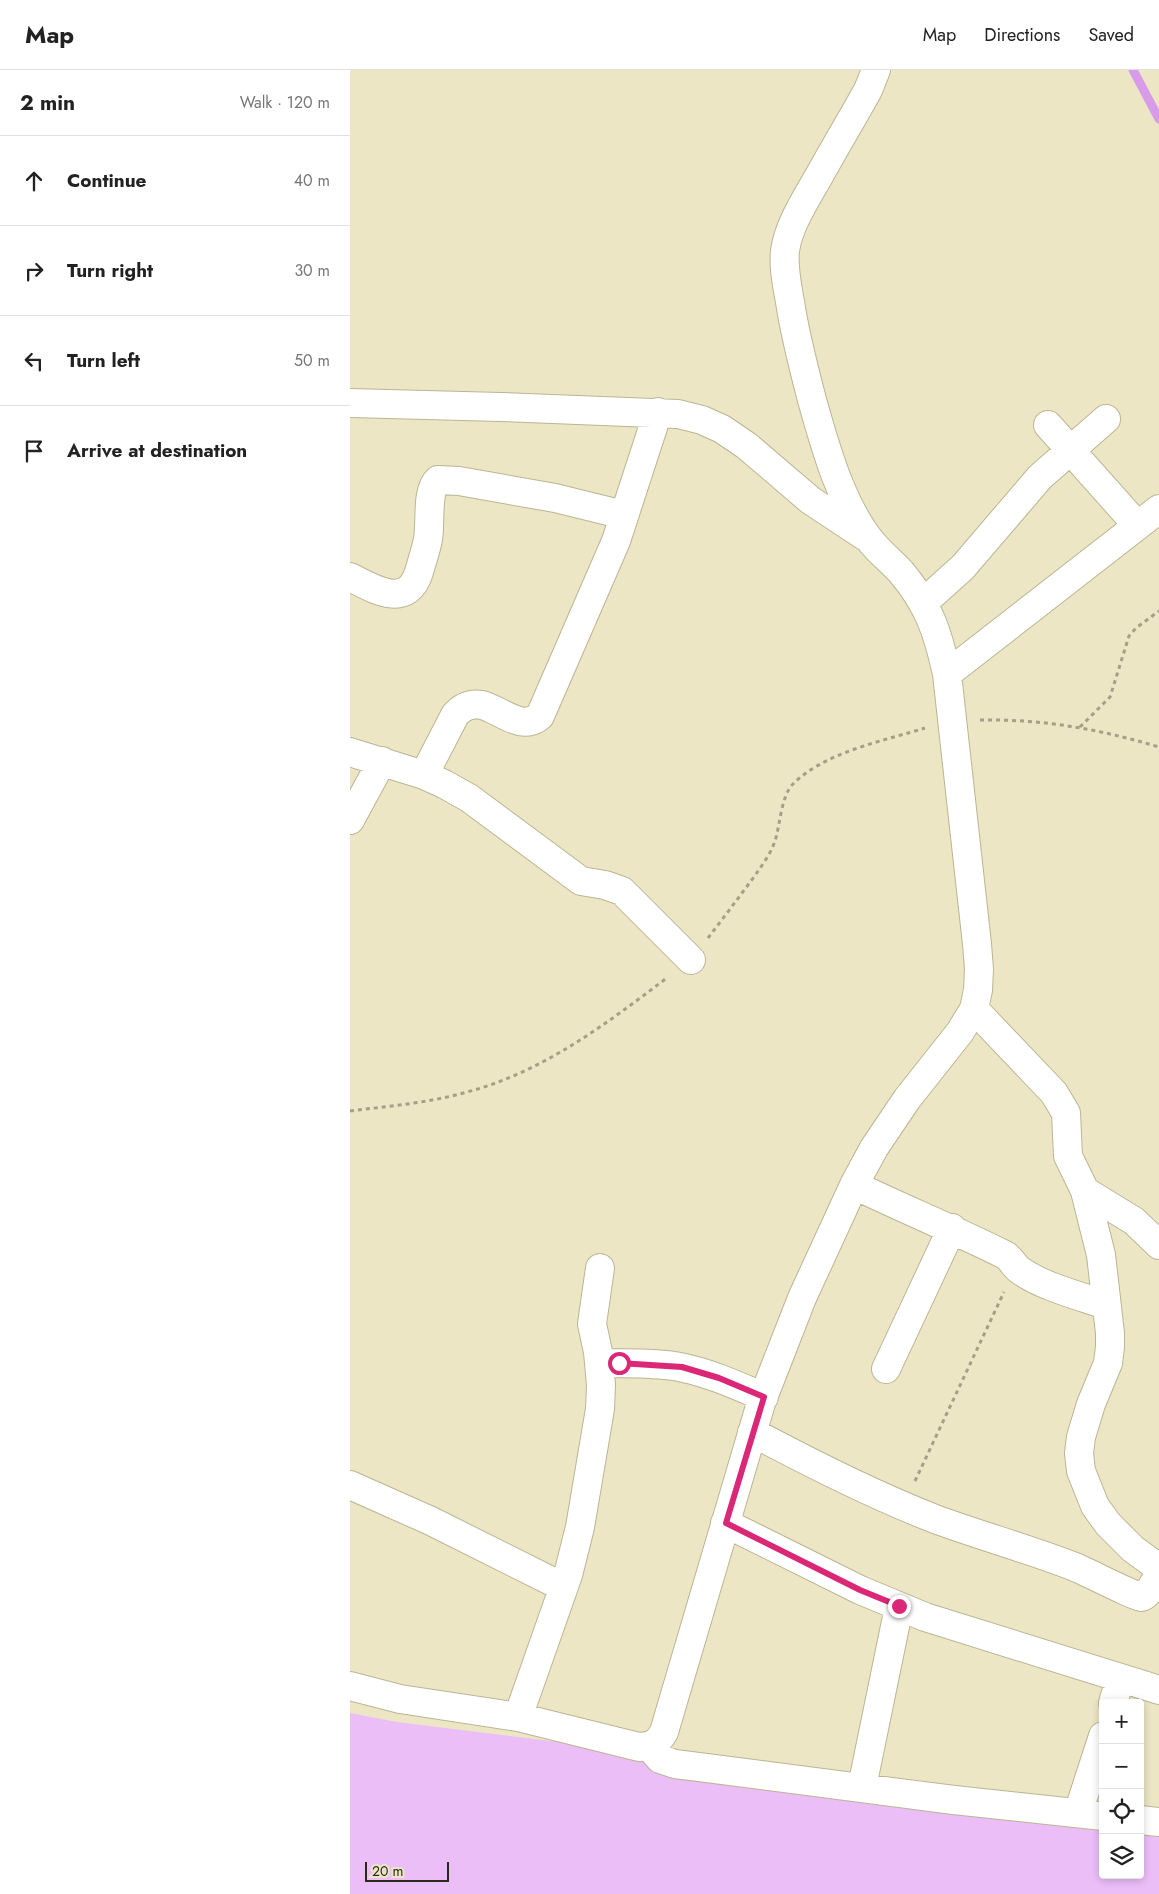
<!DOCTYPE html>
<meta charset="utf-8">
<style>
body{margin:0;font-family:Jost,sans-serif;background:#f2f2f2;color:#222}
.controls{position:absolute;right:15px;bottom:15px;display:grid;overflow:hidden;border-radius:5px;box-shadow:0 2px 8px #0003}
.controls button{width:45px;height:45px;display:grid;place-items:center;padding:0;border:0;border-bottom:1px solid #e0e0e0;background:#fff;color:#222;font:25px sans-serif}
.scale{position:absolute;left:15px;bottom:12px;width:84px;box-sizing:border-box;padding-left:5px;border:2px solid #2b281c;border-top:0;font-size:14px;line-height:18px;white-space:nowrap;color:#2b281c;-webkit-text-stroke:4px #ece6c5;paint-order:stroke}
.stop{position:absolute;width:15px;height:15px;margin:-11px;border:4px solid #db2777;border-radius:50%;background:#fff}
.stop.end{background:#db2777;border-color:#fff;box-shadow:0 1px 5px #0008}
.list{margin:0;padding:0;list-style:none}
h2{display:flex;justify-content:space-between;align-items:center;height:65px;margin:0;padding:0 20px;font-size:21px}
h2 small{font-size:16px;font-weight:400;color:#767676}
.list li{display:grid;grid-template-columns:32px 1fr auto;gap:15px;align-items:center;box-sizing:border-box;height:90px;padding:0 20px;border-top:1px solid #e0e0e0}
.list b{display:block;font-size:19px;white-space:nowrap}
.list em{font-size:16px;font-style:normal;color:#767676}
.icon{flex:none;width:28px;height:28px;fill:none;stroke:currentColor;stroke-width:2;stroke-linecap:round;stroke-linejoin:round}
.map{position:relative;flex:none;width:809px;height:1824px;overflow:hidden}
header{display:flex;align-items:center;gap:30px;box-sizing:border-box;height:70px;padding:0 25px;background:#fff;border-bottom:1px solid #e0e0e0}
header strong{font-size:24px}
nav{display:flex;gap:28px;margin-inline-start:auto;font-size:18px}
main{display:flex}
aside{flex:1;background:#fff}
.map>svg:first-child{display:block}
.green{fill:#ebbef8}
.lines{fill:none;stroke-linecap:round;stroke-linejoin:round}
.stream{stroke:#d79be9;stroke-width:9}
.street-casing{stroke:#bab594;stroke-width:30}
.path{stroke:#a49f86;stroke-width:3;stroke-dasharray:4 4;stroke-linecap:butt}
.street{stroke:#fff;stroke-width:28}
.route{stroke:#db2777;stroke-width:6}
</style>
<header>
<strong>Map</strong>
<nav><a>Map</a><a>Directions</a><a>Saved</a></nav>
</header>
<main>
<aside>
<h2>2 min<small>Walk · 120 m</small></h2>
<ul class="list">
<li><svg class="icon" aria-label="ahead" viewBox="0 0 24 24"><path d="M12 20V5M6 11l6-6 6 6"/></svg><div><b>Continue</b></div><em>40 m</em></li>
<li><svg class="icon" aria-label="right" viewBox="0 0 24 24"><path d="M7 20v-9h11M14 6l5 5-5 5"/></svg><div><b>Turn right</b></div><em>30 m</em></li>
<li><svg class="icon" aria-label="left" viewBox="0 0 24 24"><path d="M17 20v-9H6M10 6l-5 5 5 5"/></svg><div><b>Turn left</b></div><em>50 m</em></li>
<li><svg class="icon" aria-label="arrive" viewBox="0 0 24 24"><path d="M6 21V4h12l-3 4 3 4H6"/></svg><div><b>Arrive at destination</b></div></li>
</ul>
</aside>
<div class="map">
<svg width="809" height="1824" viewBox="0 0 809 1824">
<rect width="100%" height="100%" fill="#ece6c5"/>
<!-- green -->
<path class="green" d="M0,1643L47,1652L621,1723L753,1734V1805H790V1737L809,1739V1824H0Z"/>
<g class="lines">
<!-- stream -->
<path class="stream" d="M783,0L809,49"/>
<!-- street casing -->
<g class="street-casing">
<path id="street" d="M0,333L151,337L328,344L352,350L372,359L397,376L460,430L516,467
M698,355L787,455
M0,507C24,519 57,540 69,502C72,491 76,480 78,469C81,454 76,420 88,410L109,411L205,428L274,445
M573,533L613,497L690,407L756,349
M597,604L809,439
M0,682L74,705L94,714L119,728L231,811L255,815L272,821L341,890
M74,705L105,645C112,637 120,633 132,635C151,640 172,662 190,646L266,471L308,342
M0,750L32,691
M624,939L704,1023L716,1043L718,1086L735,1121L751,1185L760,1263V1277L758,1293L741,1334L731,1367L729,1383L731,1401L745,1436L758,1454L783,1479L809,1498
M504,1115C554,1139 605,1160 655,1185C662,1189 664,1197 671,1201C694,1217 730,1226 756,1235
M735,1121L784,1151L809,1175
M249,1293C277,1294 307,1292 334,1298C362,1304 388,1316 414,1327
M536,1299L602,1158
M402,1362C462,1394 521,1424 585,1449C631,1466 679,1479 725,1497C735,1501 786,1527 791,1527C799,1526 805,1510 809,1504
M0,1415L81,1451L213,1517
M375,1453L510,1520L575,1547L809,1620
M0,1616L50,1629L168,1647L289,1677C302,1676 307,1674 314,1662L411,1333L452,1228L504,1115L524,1078L557,1029L610,962L624,939L628,920L629,899L627,874L597,604C588,563 579,535 551,502C541,491 528,481 519,469C490,431 475,376 462,330C454,299 446,269 441,238C438,219 433,200 435,181C438,156 457,127 469,106C485,77 502,49 518,20L526,0
M763,1633L770,1609
M168,1647L218,1505L230,1457L250,1339L251,1315L248,1282L242,1254L250,1198
M299,1676L310,1689L325,1694L604,1730L753,1746
M512,1717L549,1537
M728,1743L753,1666
M790,1750L809,1752"/>
</g>
<!-- path -->
<path class="path" d="M630,650C693,649 749,659 809,677
M730,657L760,627L779,566L786,558L809,541
M358,868C374,847 390,826 406,804C413,794 421,783 425,771C430,756 431,726 443,714C475,682 533,671 575,658
M0,1041C39,1036 79,1033 117,1022C193,1002 256,954 318,907
M565,1411L654,1222"/>
<!-- street -->
<use href="#street" class="street"/>
</g>
<g class="lines">
<!-- route -->
<path class="route" d="M269,1293L332,1297L369,1308L414,1327L376,1453L510,1520L549,1536"/>
</g>
</svg>
<div class="controls">
<button>+</button>
<button>−</button>
<button><svg class="icon" aria-label="locate" viewBox="0 0 24 24"><circle cx="12" cy="12" r="6"/><path d="M12 2v4M12 18v4M2 12h4M18 12h4"/></svg></button>
<button><svg class="icon" aria-label="layers" viewBox="0 0 24 24"><path d="M12 4l9 5-9 5-9-5zM3 14l9 5 9-5"/></svg></button>
</div>
<div class="scale">20 m</div>
<div class="stop" style="left:269px;top:1293px"></div>
<div class="stop end" style="left:549px;top:1536px"></div>
</div>
</main>
